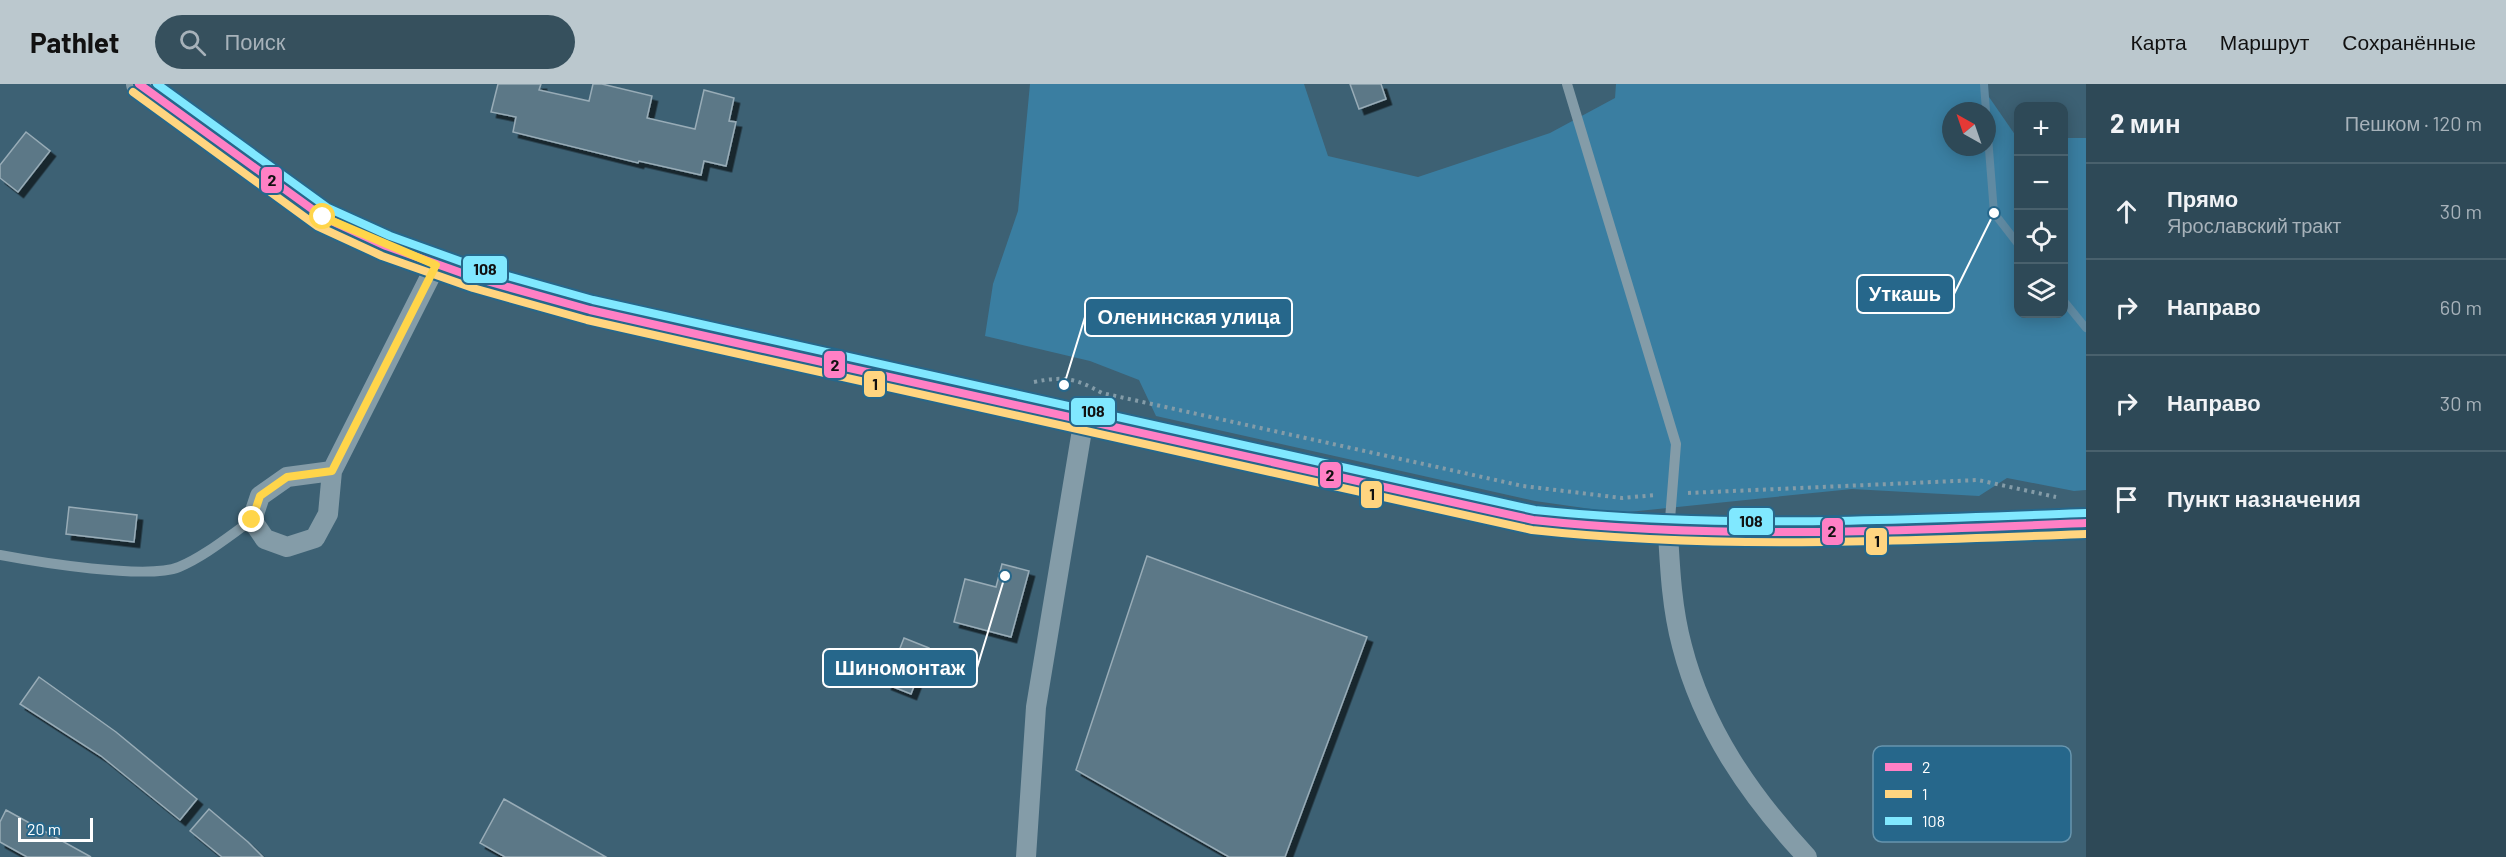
<!DOCTYPE html>
<html lang="ru">
<meta charset="utf-8">
<style>
body{margin:0;font-family:Barlow,sans-serif;background:#36505d;color:#f1f3f6}
.controls{position:absolute;right:18px;top:18px;display:grid;overflow:hidden;border-radius:12px;box-shadow:0 3px 15px #0003}
.controls button{width:54px;height:54px;display:grid;place-items:center;padding:0;border:0;border-bottom:2px solid #49616d;background:#2e4957;color:#f1f3f6;font:30px sans-serif}
.compass{position:absolute;left:1942px;top:18px;width:54px;height:54px;border-radius:50%;background:#2e4957;box-shadow:0 3px 15px #0003;rotate:320deg}
.scale{position:absolute;left:18px;bottom:15px;width:75px;box-sizing:border-box;padding-left:6px;border:3px solid #fff;border-top:0;font-size:16px;line-height:21px;white-space:nowrap;color:#fff;-webkit-text-stroke:4px #26678b;paint-order:stroke}
.stop{position:absolute;width:18px;height:18px;margin:-14px;border:4px solid #ffd54a;border-radius:50%;background:#fff}
.stop.end{background:#ffd54a;border-color:#fff;box-shadow:0 2px 6px #0008}
.list{margin:0;padding:0;list-style:none}
h2{display:flex;justify-content:space-between;align-items:center;height:78px;margin:0;padding:0 24px;font-size:26px}
h2 small{font-size:20px;font-weight:400;color:#a7b2ba}
.list li{display:grid;grid-template-columns:39px 1fr auto;gap:18px;align-items:center;box-sizing:border-box;height:96px;padding:0 24px;border-top:2px solid #49616d}
.list b{display:block;font-size:22px;white-space:nowrap}
.list p{margin:0;font-size:20px;white-space:nowrap;color:#a7b2ba}
.list em{font-size:20px;font-style:normal;color:#a7b2ba}
.icon{flex:none;width:33px;height:33px;fill:none;stroke:currentColor;stroke-width:2;stroke-linecap:round;stroke-linejoin:round}
.map{position:relative;flex:none;width:2086px;height:773px;overflow:hidden}
header{display:flex;align-items:center;gap:36px;box-sizing:border-box;height:84px;padding:0 30px;background:#bbc8ce;color:#111}
header strong{font-size:28px}
nav{display:flex;gap:33px;margin-inline-start:auto;font-size:21px}
.search{width:420px;height:54px;background:#36505d;display:flex;align-items:center;gap:15px;box-sizing:border-box;padding:0 21px;border-radius:33px;color:#a7b2ba;font-size:22px}
main{display:flex}
aside{flex:1;background:#2e4957}
.map>svg:first-child{display:block}
.green{fill:#3a7ea1;fill-rule:evenodd}
.lines{fill:none;stroke-linecap:round;stroke-linejoin:round}
.stream{stroke:#608aa2;stroke-width:8}
.building{fill:#5c7887;stroke:#98acb7;stroke-width:1.5;filter:url(#shadow)}
.path{stroke:#849ca8;stroke-width:4;stroke-dasharray:3 4.5;stroke-linecap:butt}
.service{stroke:#849ca8;stroke-width:10}
.minor{stroke:#849ca8;stroke-width:20}
.tertiary{stroke:#849ca8;stroke-width:26}
.bus-1-casing{stroke:#26678b;stroke-width:12}
.bus-2-casing{stroke:#26678b;stroke-width:12}
.bus-3-casing{stroke:#26678b;stroke-width:12}
.bus-1{stroke:#ff80c5;stroke-width:8}
.bus-2{stroke:#ffd580;stroke-width:8}
.bus-3{stroke:#80e8ff;stroke-width:8}
.route{stroke:#ffd54a;stroke-width:8}
.key{fill:#26678b;stroke:#6795ae;stroke-width:1.5}
.key-label{font-size:16px;fill:#fff}
.leader{fill:none;stroke:#fff;stroke-width:2}
.callout-dot{fill:#fff;stroke:#26678b;stroke-width:2}
.callout{fill:#26678b;stroke:#fff;stroke-width:2}
.callout-label{font-size:20px;text-anchor:middle;font-weight:bold;fill:#fff}
.line-badge{stroke:#26678b;stroke-width:2}
.pale-badge-label{font-size:16px;text-anchor:middle;font-weight:bold;fill:#111}
</style>
<header>
<strong>Pathlet</strong>
<div class="search"><svg class="icon" aria-label="search" viewBox="0 0 24 24"><circle cx="10" cy="10" r="6"/><path d="M15 15l6 6"/></svg>Поиск</div>
<nav><a>Карта</a><a>Маршрут</a><a>Сохранённые</a></nav>
</header>
<main>
<div class="map">
<svg width="2086" height="773" viewBox="0 0 2086 773">
<defs>
<filter id="shadow"><feDropShadow dx="5.5" dy="5.5" stdDeviation="0" flood-color="#0009"/></filter>
</defs>
<rect width="100%" height="100%" fill="#3d6174"/>
<!-- green -->
<path class="green" d="M1030,0H1304L1328,72L1418,93L1550,49L1615,14L1616,0H1980L2018,55V230H2064V54H2086V406L2074,407L2007,394L1979,412L1852,405L1619,429L1535,417L1156,332L1139,296L1090,277L985,252L993,200L1018,127ZM1951,27H1987V63H1951Z"/>
<g class="lines">
<!-- stream -->
<path class="stream" d="M1984,0L1986,27
M1987,40L1994,129L2018,160
M2064,217L2086,244"/>
</g>
<!-- building -->
<path class="building" d="M498,0H541L539,6L589,17L593,0H602L652,12L647,34L695,45L704,6L734,14L729,37L736,38L726,82L704,77L701,91L639,77L638,79L513,48L516,33L491,28Z
M1350,0H1381L1386,15L1359,25Z
M26,48L50,67L18,108L0,94V81Z
M69,423L137,431L134,458L66,450Z
M1147,472L1367,553L1285,773H1229L1076,686Z
M1002,480L1029,487L1011,553L954,538L965,495L996,503Z
M904,554L929,564L911,610L886,600Z
M39,593L116,648L197,715L180,736L101,672L20,620Z
M504,715L606,773H505L480,759Z
M209,725L248,758L263,773H222L190,747Z
M6,726L91,773H27L0,758V738Z"/>
<g class="lines">
<!-- path -->
<path class="path" d="M1034,298C1064,292 1075,294 1102,309L1523,402L1622,414L1656,411
M1688,409L1978,396L2056,413"/>
<!-- service -->
<path class="service" d="M1567,0L1676,360L1669,448
M0,471C37,478 147,496 179,483C205,472 229,452 252,436"/>
<!-- minor -->
<path class="minor" d="M332,387L287,393L260,412L252,436L265,455L287,463L315,454L328,430L332,387L436,181
M1668,448C1670,486 1672,525 1682,562C1703,644 1750,712 1807,773
M1026,773L1036,623L1084,334"/>
<!-- tertiary -->
<path class="tertiary" d="M139,0L279,103L323,133L386,162L476,194L590,226L696,250L1533,436C1715,460 1902,446 2086,439"/>
<!-- bus-1 casing -->
<g class="bus-1-casing">
<path id="bus-1" d="M139,0L323,133L386,162L476,194L590,226L696,250L1533,436C1718,456 1901,447 2086,439"/>
</g>
<!-- bus-2 casing -->
<g class="bus-2-casing">
<path id="bus-2" d="M133,8L317,142L382,172L473,204L587,236L694,260L1532,446C1717,466 1901,457 2086,450"/>
</g>
<!-- bus-3 casing -->
<g class="bus-3-casing">
<path id="bus-3" d="M157,0L328,124L390,152L479,184L593,216L1535,426C1719,445 1901,436 2086,429"/>
</g>
<!-- bus-1 -->
<use href="#bus-1" class="bus-1"/>
<!-- bus-2 -->
<use href="#bus-2" class="bus-2"/>
<!-- bus-3 -->
<use href="#bus-3" class="bus-3"/>
</g>
<g class="lines">
<!-- route -->
<path class="route" d="M252,436L260,412L287,393L332,387L436,181L323,133"/>
</g>
<!-- legend -->
<rect x="1873" y="662" width="198" height="96" rx="9" class="key"/>
<rect x="1885" y="679" width="27" height="8" fill="#ff80c5"/>
<rect x="1885" y="706" width="27" height="8" fill="#ffd580"/>
<rect x="1885" y="733" width="27" height="8" fill="#80e8ff"/>
<g class="key-label">
<text x="1922" y="689">2</text>
<text x="1922" y="716">1</text>
<text x="1922" y="743">108</text>
</g>
<!-- callouts -->
<path class="leader" d="M1994 129L1954 210M1064 301L1085 233M1005 492L977 584"/>
<g class="callout-dot">
<circle cx="1994" cy="129" r="6"/>
<circle cx="1064" cy="301" r="6"/>
<circle cx="1005" cy="492" r="6"/>
</g>
<g class="callout">
<rect x="1857" y="191" width="97" height="38" rx="6"/>
<rect x="1085" y="214" width="207" height="38" rx="6"/>
<rect x="823" y="565" width="154" height="38" rx="6"/>
</g>
<g class="callout-label">
<text x="1905" y="217">Уткашь</text>
<text x="1189" y="240">Оленинская улица</text>
<text x="900" y="591">Шиномонтаж</text>
</g>
<g class="line-badge">
<rect x="260" y="82" width="23" height="28" rx="6" fill="#ff80c5"/>
<rect x="462" y="171" width="46" height="29" rx="6" fill="#80e8ff"/>
<rect x="823" y="266" width="23" height="29" rx="6" fill="#ff80c5"/>
<rect x="863" y="286" width="23" height="28" rx="6" fill="#ffd580"/>
<rect x="1070" y="313" width="46" height="29" rx="6" fill="#80e8ff"/>
<rect x="1319" y="377" width="23" height="28" rx="6" fill="#ff80c5"/>
<rect x="1360" y="396" width="23" height="29" rx="6" fill="#ffd580"/>
<rect x="1728" y="423" width="46" height="29" rx="6" fill="#80e8ff"/>
<rect x="1821" y="433" width="23" height="29" rx="6" fill="#ff80c5"/>
<rect x="1865" y="443" width="23" height="29" rx="6" fill="#ffd580"/>
</g>
<g class="pale-badge-label">
<text x="272" y="102">2</text>
<text x="485" y="191">108</text>
<text x="835" y="287">2</text>
<text x="875" y="306">1</text>
<text x="1093" y="333">108</text>
<text x="1330" y="397">2</text>
<text x="1372" y="416">1</text>
<text x="1751" y="443">108</text>
<text x="1832" y="453">2</text>
<text x="1877" y="463">1</text>
</g>
</svg>
<div class="controls">
<button>+</button>
<button>−</button>
<button><svg class="icon" aria-label="locate" viewBox="0 0 24 24"><circle cx="12" cy="12" r="6"/><path d="M12 2v4M12 18v4M2 12h4M18 12h4"/></svg></button>
<button><svg class="icon" aria-label="layers" viewBox="0 0 24 24"><path d="M12 4l9 5-9 5-9-5zM3 14l9 5 9-5"/></svg></button>
</div>
<svg class="compass" viewBox="-18 -18 36 36"><path d="M0-13l5 13h-10z" fill="#e53935"/><path d="M0 13l5-13h-10z" fill="#a7b2ba"/></svg>
<div class="scale">20 m</div>
<div class="stop" style="left:323px;top:133px"></div>
<div class="stop end" style="left:252px;top:436px"></div>
</div>
<aside>
<h2>2 мин<small>Пешком · 120 m</small></h2>
<ul class="list">
<li><svg class="icon" aria-label="ahead" viewBox="0 0 24 24"><path d="M12 20V5M6 11l6-6 6 6"/></svg><div><b>Прямо</b><p>Ярославский тракт</p></div><em>30 m</em></li>
<li><svg class="icon" aria-label="right" viewBox="0 0 24 24"><path d="M7 20v-9h11M14 6l5 5-5 5"/></svg><div><b>Направо</b></div><em>60 m</em></li>
<li><svg class="icon" aria-label="right" viewBox="0 0 24 24"><path d="M7 20v-9h11M14 6l5 5-5 5"/></svg><div><b>Направо</b></div><em>30 m</em></li>
<li><svg class="icon" aria-label="arrive" viewBox="0 0 24 24"><path d="M6 21V4h12l-3 4 3 4H6"/></svg><div><b>Пункт назначения</b></div></li>
</ul>
</aside>
</main>
